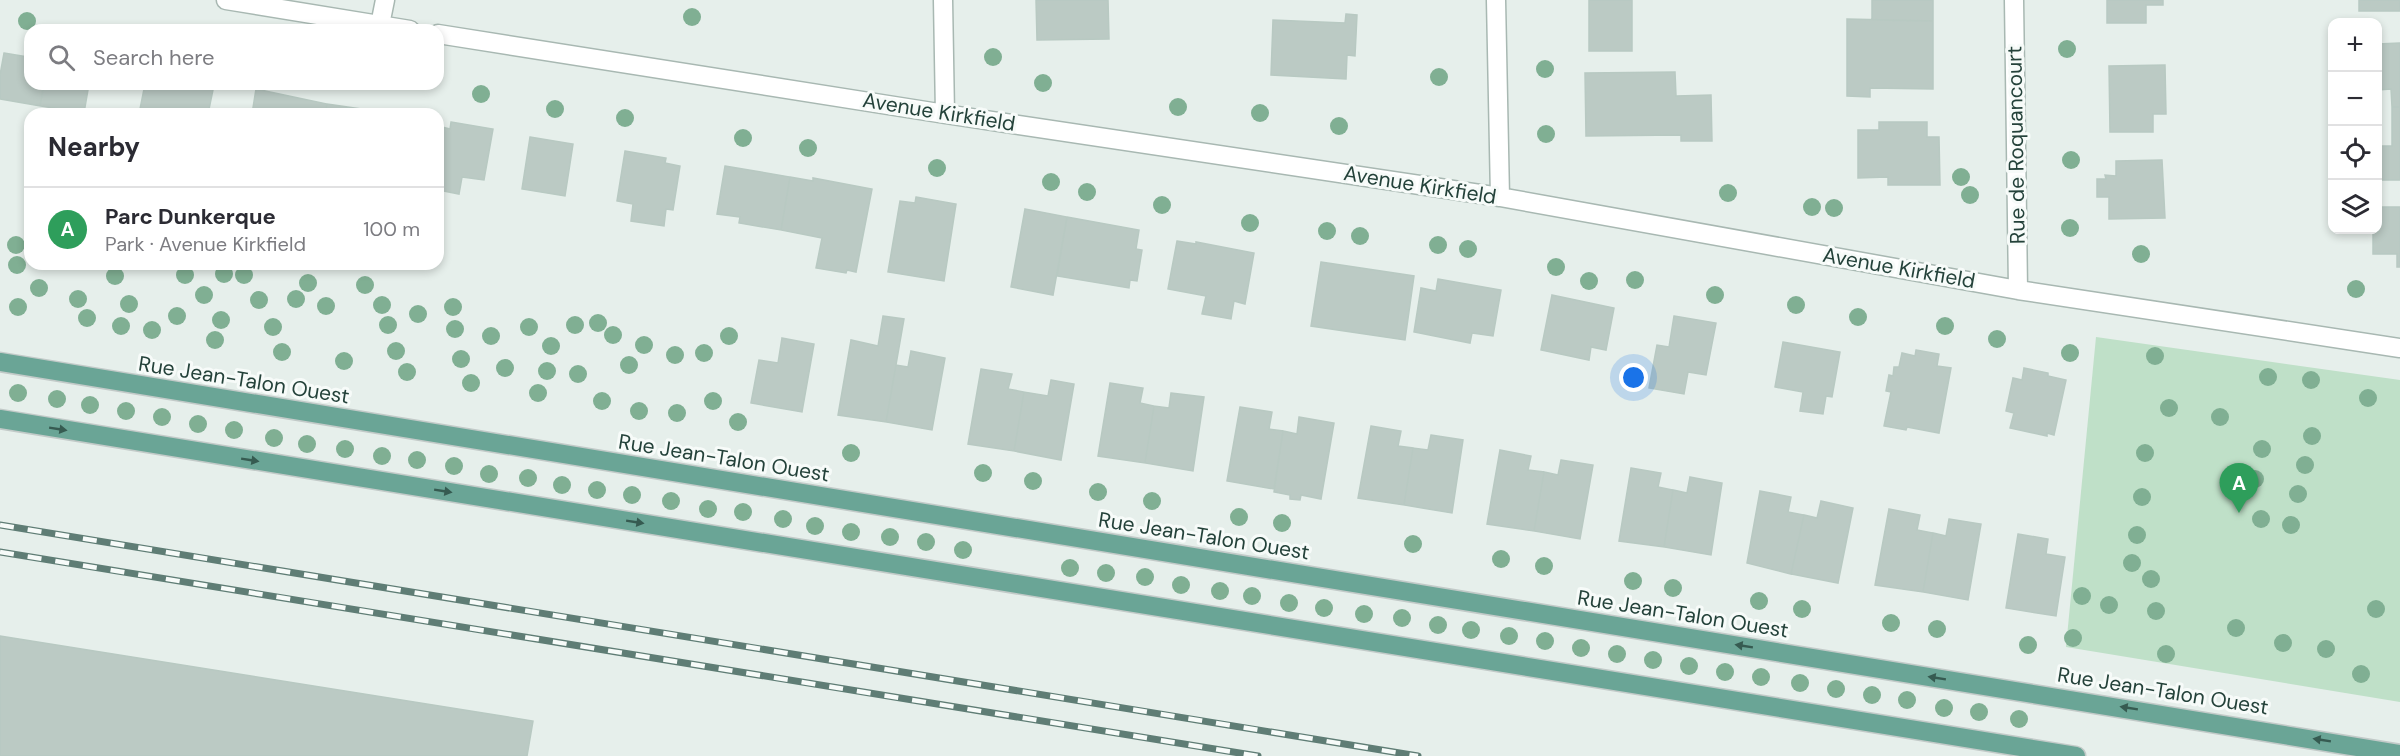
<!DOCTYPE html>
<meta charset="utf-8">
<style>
body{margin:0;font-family:"DM Sans",sans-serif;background:#f7f7f7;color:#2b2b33}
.controls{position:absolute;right:18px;top:18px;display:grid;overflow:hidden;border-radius:12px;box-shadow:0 3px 9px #0003}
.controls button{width:54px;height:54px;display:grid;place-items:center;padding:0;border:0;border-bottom:2px solid #e1e1e2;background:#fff;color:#2b2b33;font:30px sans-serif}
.you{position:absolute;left:1634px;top:378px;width:21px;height:21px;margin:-15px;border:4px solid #fff;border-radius:50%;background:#1a73e8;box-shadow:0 0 0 9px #1a73e833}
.badge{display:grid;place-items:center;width:39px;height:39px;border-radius:50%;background:#0f766e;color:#fff;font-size:20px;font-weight:700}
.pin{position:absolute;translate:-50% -50px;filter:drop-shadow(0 2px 3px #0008)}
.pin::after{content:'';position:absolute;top:32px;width:21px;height:18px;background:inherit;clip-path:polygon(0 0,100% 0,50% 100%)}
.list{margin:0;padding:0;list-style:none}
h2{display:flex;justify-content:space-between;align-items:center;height:78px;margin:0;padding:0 24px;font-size:26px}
h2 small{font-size:20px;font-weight:400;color:#7c7c81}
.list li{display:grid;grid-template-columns:39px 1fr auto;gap:18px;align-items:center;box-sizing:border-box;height:84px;padding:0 24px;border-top:2px solid #e1e1e2}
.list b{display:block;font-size:22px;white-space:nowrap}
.list p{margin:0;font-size:20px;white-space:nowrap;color:#7c7c81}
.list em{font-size:20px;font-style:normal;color:#7c7c81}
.icon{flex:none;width:33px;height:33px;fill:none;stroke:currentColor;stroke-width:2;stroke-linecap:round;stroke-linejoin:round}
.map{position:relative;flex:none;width:2400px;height:756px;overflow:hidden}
.search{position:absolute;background:#fff;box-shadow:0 3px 9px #0003;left:24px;top:24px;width:420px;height:66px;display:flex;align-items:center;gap:15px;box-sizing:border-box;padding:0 21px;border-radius:18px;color:#7c7c81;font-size:22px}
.panel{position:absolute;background:#fff;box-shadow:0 3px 9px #0003;left:24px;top:108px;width:420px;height:162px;border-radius:18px}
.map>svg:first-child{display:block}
.green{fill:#bfe0c8}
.building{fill:#bbcac4;stroke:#b8c9c2;stroke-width:1.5}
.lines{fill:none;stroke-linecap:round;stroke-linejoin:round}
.minor-casing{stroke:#a8b8b2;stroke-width:21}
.major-casing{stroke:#c2cac8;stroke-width:21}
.minor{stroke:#fff;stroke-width:18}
.major{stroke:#6aa596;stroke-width:18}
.rail-casing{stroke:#5f7d75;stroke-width:7}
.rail{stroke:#f7fbf9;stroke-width:4.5;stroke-dasharray:14;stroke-linecap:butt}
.tree{fill:#80af93}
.oneway{fill:#365b51}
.labels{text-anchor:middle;stroke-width:6;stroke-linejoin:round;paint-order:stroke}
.street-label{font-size:21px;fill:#24423a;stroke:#f7fbf9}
</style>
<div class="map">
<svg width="2400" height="756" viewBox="0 0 2400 756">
<rect width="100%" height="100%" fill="#e6efeb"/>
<!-- green -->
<path class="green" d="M2096,337L2400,380V702L2066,647Z"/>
<!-- building -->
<path class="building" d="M1036,0H1108L1109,39L1037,40Z
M1589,0H1632V51H1589Z
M1872,0H1933V21L1872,20Z
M2107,0H2163V5H2146V23H2107Z
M2359,0H2400V11H2359Z
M1346,14L1357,15L1355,56L1347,55L1346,79L1271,75L1273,20L1345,23Z
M1847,19L1933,21V89L1870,88V97L1847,96Z
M2400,43V107H2392L2391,89L2378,90V44Z
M4,53L28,57L30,53V84H44L40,106L0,99V75Z
M2165,65L2166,114H2153V132H2110L2109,66Z
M1675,72L1676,96L1711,95L1712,141H1681V135L1586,136L1585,73Z
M44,84H89L84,113L40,106Z
M145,84L214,85L208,114H139Z
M256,89L327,104L325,114H252Z
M327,104L396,114H325Z
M2392,107H2400V180H2382L2381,146H2392Z
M451,122L493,129L484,180L462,177L459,194L438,190V126L450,129Z
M1879,122H1927V137H1939L1940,185H1888V177L1858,178V130H1879Z
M530,137L573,144L565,196L522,189Z
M625,151L666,158L665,163L680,166L673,210L666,209L664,226L631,221L633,204L617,201Z
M2162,160L2165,218L2109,219V197H2097V179H2106L2105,175L2116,176V161Z
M725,166L790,177L781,230L739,223L740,217L717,214Z
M790,177L813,181V178L872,189L856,272L847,270L846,273L816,268L822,238L781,230Z
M916,197L956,204L944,281L888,272L900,201L915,203Z
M2378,207H2400V267H2397V254H2373V230H2378Z
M1025,209L1067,217L1053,295L1011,287Z
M1067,217L1139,230L1136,249L1142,250L1137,281L1130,280L1129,288L1057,276Z
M1177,241L1196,244V242L1254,253L1245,304L1234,301L1231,319L1202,314L1206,296L1168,289Z
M1321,262L1414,276L1405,340L1311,326Z
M1438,279L1501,290L1493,336L1472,333L1470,343L1414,332L1421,288L1436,291Z
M1552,295L1614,308L1606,350L1591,347L1589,360L1541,350Z
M883,316L904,319L886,422L838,415L851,340L878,346Z
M1674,316L1716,323L1706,375L1688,372L1684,394L1649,388L1657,345L1669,347Z
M782,338L814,344L802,412L751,403L759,360L778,363Z
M1783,342L1840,352L1832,397L1826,396L1823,414L1800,411L1803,392L1775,387Z
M1916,350L1939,354L1937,366L1951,368L1939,433L1907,427L1906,430L1884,426L1891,392L1886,391L1889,375L1893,376L1894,367H1899L1902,353L1915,356Z
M911,351L945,358L932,430L886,422L896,365L908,367Z
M2024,368L2048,373V376L2066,380L2054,435L2047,433V436L2010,428L2014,413L2006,411L2013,378L2022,380Z
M981,369L1012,374L1008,389L1024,392L1014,451L968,444Z
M1051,380L1074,384L1061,460L1014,451L1024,392L1048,396Z
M1110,383L1143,388L1140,403L1154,406L1145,463L1098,456Z
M1171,393L1204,397L1193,471L1145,463L1154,406L1169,408Z
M1240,407L1272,412L1269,429L1283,431L1274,489L1227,481Z
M1299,417L1334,423L1321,499L1301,495L1300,500L1290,499V495L1274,492L1283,431L1297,434Z
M1371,426L1401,431L1398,446L1413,448L1404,505L1358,498Z
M1431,435L1463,440L1452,513L1404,505L1413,448L1428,450Z
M1500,450L1531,456L1528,470L1544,472L1534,531L1487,524Z
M1561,460L1593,465L1580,539L1534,531L1544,472L1558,475Z
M1631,468L1661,473L1658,487L1673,490L1664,547L1619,541Z
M1690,477L1722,483L1711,555L1664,547L1673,490L1687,493Z
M1760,491L1791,497L1788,512L1804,515L1791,574L1747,563Z
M1821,501L1853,508L1838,583L1791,574L1804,515L1817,518Z
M1889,509L1920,515L1917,530L1933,533L1923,592L1875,585Z
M1949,519L1981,524L1968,600L1923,592L1933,533L1946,536Z
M2018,534L2048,539L2046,554L2065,557L2056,616L2006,608Z
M0,636L533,721L527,756H0Z"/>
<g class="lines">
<!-- minor casing -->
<g class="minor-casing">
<path id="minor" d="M226,0L410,30
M943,0L945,114
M1496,0L1500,197
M2014,0L2018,290
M380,25L385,0
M438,34L945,114L1500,197L2018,290L2400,348"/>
</g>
<!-- major casing -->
<g class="major-casing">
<path id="major" d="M0,362L2400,754
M0,419L2076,756"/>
</g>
<!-- minor -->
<use href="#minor" class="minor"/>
<!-- major -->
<use href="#major" class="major"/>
<!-- rail casing -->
<g class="rail-casing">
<path id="rail" d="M0,525L1418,756
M0,552L1258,756"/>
</g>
<!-- rail -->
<use href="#rail" class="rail"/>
</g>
<!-- trees -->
<g class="tree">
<circle cx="692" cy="17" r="9"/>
<circle cx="27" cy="21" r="9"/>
<circle cx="2067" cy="49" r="9"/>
<circle cx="993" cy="57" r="9"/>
<circle cx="1545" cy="69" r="9"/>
<circle cx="1439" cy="77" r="9"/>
<circle cx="1043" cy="83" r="9"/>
<circle cx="481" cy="94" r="9"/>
<circle cx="1178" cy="107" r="9"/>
<circle cx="555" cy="109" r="9"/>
<circle cx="1260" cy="113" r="9"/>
<circle cx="625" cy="118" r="9"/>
<circle cx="1339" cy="126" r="9"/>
<circle cx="1546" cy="134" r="9"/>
<circle cx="743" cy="138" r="9"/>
<circle cx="808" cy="148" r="9"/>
<circle cx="2071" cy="160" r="9"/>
<circle cx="937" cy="168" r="9"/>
<circle cx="1961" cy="177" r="9"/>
<circle cx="1051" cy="182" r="9"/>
<circle cx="1087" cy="192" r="9"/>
<circle cx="1728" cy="193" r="9"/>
<circle cx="1970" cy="195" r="9"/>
<circle cx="1162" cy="205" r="9"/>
<circle cx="1812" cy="207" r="9"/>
<circle cx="1834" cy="208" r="9"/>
<circle cx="1250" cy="223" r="9"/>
<circle cx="2070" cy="228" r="9"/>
<circle cx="1327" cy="231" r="9"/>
<circle cx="1360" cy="236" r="9"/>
<circle cx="16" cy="245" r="9"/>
<circle cx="1438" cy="245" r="9"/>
<circle cx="1468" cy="249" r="9"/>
<circle cx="2141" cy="254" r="9"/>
<circle cx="17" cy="265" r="9"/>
<circle cx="1556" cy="267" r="9"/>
<circle cx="224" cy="274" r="9"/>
<circle cx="185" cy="275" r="9"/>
<circle cx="244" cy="275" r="9"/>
<circle cx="115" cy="276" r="9"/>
<circle cx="1635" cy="280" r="9"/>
<circle cx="1589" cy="281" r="9"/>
<circle cx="308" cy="283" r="9"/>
<circle cx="365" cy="285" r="9"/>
<circle cx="39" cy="288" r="9"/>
<circle cx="2356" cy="289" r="9"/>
<circle cx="204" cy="295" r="9"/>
<circle cx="1715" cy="295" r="9"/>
<circle cx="78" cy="299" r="9"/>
<circle cx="296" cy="299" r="9"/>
<circle cx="259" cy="300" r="9"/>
<circle cx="129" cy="304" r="9"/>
<circle cx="382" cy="305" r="9"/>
<circle cx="1796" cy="305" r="9"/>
<circle cx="326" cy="306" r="9"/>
<circle cx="18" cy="307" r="9"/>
<circle cx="453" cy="307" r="9"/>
<circle cx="418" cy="314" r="9"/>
<circle cx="177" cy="316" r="9"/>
<circle cx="1858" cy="317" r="9"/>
<circle cx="87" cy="318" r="9"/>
<circle cx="221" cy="320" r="9"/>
<circle cx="598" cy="323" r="9"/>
<circle cx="388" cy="325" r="9"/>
<circle cx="575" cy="325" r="9"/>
<circle cx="121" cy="326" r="9"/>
<circle cx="1945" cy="326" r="9"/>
<circle cx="273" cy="327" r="9"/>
<circle cx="529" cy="327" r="9"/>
<circle cx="455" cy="329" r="9"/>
<circle cx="152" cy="330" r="9"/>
<circle cx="613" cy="335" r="9"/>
<circle cx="491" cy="336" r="9"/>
<circle cx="729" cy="336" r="9"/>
<circle cx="1997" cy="339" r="9"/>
<circle cx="215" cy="340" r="9"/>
<circle cx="644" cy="345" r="9"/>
<circle cx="551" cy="346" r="9"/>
<circle cx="396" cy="351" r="9"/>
<circle cx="282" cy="352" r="9"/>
<circle cx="704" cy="353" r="9"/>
<circle cx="2070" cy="353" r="9"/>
<circle cx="675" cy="355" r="9"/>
<circle cx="2155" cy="356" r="9"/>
<circle cx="461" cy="359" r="9"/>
<circle cx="344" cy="361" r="9"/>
<circle cx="629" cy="365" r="9"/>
<circle cx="505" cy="368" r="9"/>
<circle cx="547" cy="371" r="9"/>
<circle cx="407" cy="372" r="9"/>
<circle cx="578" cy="374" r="9"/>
<circle cx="2268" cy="377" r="9"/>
<circle cx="2311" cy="380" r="9"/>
<circle cx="471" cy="383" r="9"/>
<circle cx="18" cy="393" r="9"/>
<circle cx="538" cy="393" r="9"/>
<circle cx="2368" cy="398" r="9"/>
<circle cx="57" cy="399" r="9"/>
<circle cx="602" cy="401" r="9"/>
<circle cx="713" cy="401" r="9"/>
<circle cx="90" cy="405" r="9"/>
<circle cx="2169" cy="408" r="9"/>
<circle cx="126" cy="411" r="9"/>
<circle cx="639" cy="411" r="9"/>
<circle cx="677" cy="413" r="9"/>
<circle cx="162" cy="417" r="9"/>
<circle cx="2220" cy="417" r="9"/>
<circle cx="738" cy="422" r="9"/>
<circle cx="198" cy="424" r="9"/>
<circle cx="234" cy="430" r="9"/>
<circle cx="2312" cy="436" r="9"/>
<circle cx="274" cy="438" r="9"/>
<circle cx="307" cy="444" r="9"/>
<circle cx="345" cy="449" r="9"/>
<circle cx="2262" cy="449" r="9"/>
<circle cx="851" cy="453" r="9"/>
<circle cx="2145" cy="453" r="9"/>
<circle cx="382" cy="456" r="9"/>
<circle cx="417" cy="460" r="9"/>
<circle cx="2305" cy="465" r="9"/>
<circle cx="454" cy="466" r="9"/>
<circle cx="983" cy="473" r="9"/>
<circle cx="489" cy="474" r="9"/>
<circle cx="528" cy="478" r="9"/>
<circle cx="2255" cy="479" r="9"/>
<circle cx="1033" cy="481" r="9"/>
<circle cx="562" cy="485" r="9"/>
<circle cx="597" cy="490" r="9"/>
<circle cx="1098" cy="492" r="9"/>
<circle cx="2298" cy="494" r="9"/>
<circle cx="632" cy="495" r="9"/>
<circle cx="2142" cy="497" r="9"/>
<circle cx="671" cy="501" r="9"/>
<circle cx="1152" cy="501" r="9"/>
<circle cx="708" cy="509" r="9"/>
<circle cx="743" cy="512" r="9"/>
<circle cx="1239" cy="517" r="9"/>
<circle cx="783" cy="519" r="9"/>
<circle cx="2261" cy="519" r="9"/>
<circle cx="1282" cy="523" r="9"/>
<circle cx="2291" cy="525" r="9"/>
<circle cx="815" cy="526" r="9"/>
<circle cx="851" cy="532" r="9"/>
<circle cx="2137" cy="535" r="9"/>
<circle cx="890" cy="537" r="9"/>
<circle cx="926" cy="542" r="9"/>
<circle cx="1413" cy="544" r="9"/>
<circle cx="963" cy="550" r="9"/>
<circle cx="1501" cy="559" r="9"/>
<circle cx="2132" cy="563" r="9"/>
<circle cx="1544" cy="566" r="9"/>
<circle cx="1070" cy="568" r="9"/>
<circle cx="1106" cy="573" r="9"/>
<circle cx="1145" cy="577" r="9"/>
<circle cx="2151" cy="579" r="9"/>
<circle cx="1633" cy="581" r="9"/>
<circle cx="1181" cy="585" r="9"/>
<circle cx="1673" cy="588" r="9"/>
<circle cx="1220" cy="591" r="9"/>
<circle cx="1252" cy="596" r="9"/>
<circle cx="2082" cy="596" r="9"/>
<circle cx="1759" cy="601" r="9"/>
<circle cx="1289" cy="603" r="9"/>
<circle cx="2109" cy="605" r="9"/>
<circle cx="1324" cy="608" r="9"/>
<circle cx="1802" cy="609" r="9"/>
<circle cx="2376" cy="609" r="9"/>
<circle cx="2156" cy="611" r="9"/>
<circle cx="1364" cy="614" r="9"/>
<circle cx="1402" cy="618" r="9"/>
<circle cx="1891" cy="623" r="9"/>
<circle cx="1438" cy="625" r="9"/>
<circle cx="2236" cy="628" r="9"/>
<circle cx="1937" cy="629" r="9"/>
<circle cx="1471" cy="630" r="9"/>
<circle cx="1509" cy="636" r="9"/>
<circle cx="2073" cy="638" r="9"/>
<circle cx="1545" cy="641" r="9"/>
<circle cx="2283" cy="643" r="9"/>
<circle cx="2028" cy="645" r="9"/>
<circle cx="1581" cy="648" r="9"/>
<circle cx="2326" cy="649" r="9"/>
<circle cx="1617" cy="654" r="9"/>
<circle cx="2166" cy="654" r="9"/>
<circle cx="1653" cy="660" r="9"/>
<circle cx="1689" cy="666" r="9"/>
<circle cx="1725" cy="672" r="9"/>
<circle cx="2361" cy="674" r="9"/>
<circle cx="1761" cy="677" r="9"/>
<circle cx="1800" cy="683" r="9"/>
<circle cx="1836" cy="689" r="9"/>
<circle cx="1872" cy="695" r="9"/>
<circle cx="1907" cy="700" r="9"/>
<circle cx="1944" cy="708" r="9"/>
<circle cx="1979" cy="712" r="9"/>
<circle cx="2019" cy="719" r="9"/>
</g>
<!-- one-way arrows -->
<defs><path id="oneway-solid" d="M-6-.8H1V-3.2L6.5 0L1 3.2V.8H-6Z" transform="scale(1.5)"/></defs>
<g class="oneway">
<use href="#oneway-solid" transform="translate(58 429) rotate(9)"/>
<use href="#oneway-solid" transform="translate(250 460) rotate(9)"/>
<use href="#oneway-solid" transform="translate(443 491) rotate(9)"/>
<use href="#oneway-solid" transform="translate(635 522) rotate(9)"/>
<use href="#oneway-solid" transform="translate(1744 646) rotate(-171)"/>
<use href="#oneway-solid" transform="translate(1937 678) rotate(-171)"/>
<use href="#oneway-solid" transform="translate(2129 708) rotate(-171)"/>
<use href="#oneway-solid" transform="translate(2322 740) rotate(-171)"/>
</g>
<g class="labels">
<!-- street labels -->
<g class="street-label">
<text transform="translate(939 112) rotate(9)" y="7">Avenue Kirkfield</text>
<text transform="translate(2016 145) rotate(-91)" y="7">Rue de Roquancourt</text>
<text transform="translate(1420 185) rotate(9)" y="7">Avenue Kirkfield</text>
<text transform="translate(1899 268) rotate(10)" y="7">Avenue Kirkfield</text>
<text transform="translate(244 380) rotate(9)" y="7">Rue Jean-Talon Ouest</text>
<text transform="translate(724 458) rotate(9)" y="7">Rue Jean-Talon Ouest</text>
<text transform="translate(1204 536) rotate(9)" y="7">Rue Jean-Talon Ouest</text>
<text transform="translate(1683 614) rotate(9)" y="7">Rue Jean-Talon Ouest</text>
<text transform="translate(2163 691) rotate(9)" y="7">Rue Jean-Talon Ouest</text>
</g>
</g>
</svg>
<div class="controls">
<button>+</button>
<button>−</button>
<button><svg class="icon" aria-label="locate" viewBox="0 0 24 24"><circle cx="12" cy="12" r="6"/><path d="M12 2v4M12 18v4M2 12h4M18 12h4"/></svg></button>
<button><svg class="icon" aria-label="layers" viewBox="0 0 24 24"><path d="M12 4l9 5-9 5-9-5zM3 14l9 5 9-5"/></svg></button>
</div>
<div class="you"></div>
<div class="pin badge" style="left:2239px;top:513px;background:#2e9e5b">A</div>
<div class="search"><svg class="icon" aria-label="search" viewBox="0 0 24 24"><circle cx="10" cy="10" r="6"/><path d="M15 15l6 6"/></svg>Search here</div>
<section class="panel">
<h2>Nearby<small></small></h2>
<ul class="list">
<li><span class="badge" style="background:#2e9e5b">A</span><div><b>Parc Dunkerque</b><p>Park · Avenue Kirkfield</p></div><em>100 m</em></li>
</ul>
</section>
</div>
